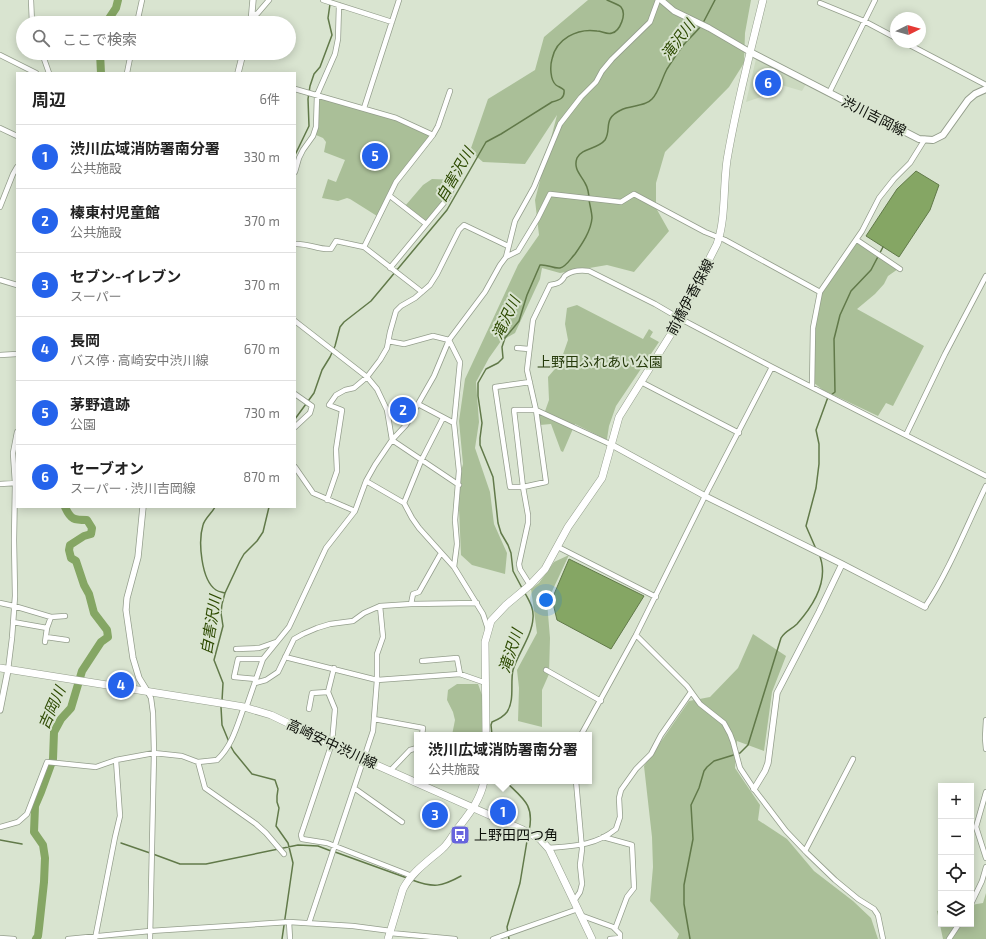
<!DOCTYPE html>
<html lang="ja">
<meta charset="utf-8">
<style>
body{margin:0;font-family:"Exo 2","Noto Sans JP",sans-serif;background:#f2f2f2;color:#222}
.controls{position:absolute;right:12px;bottom:12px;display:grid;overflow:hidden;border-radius:0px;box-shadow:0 2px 10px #0003}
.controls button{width:36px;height:36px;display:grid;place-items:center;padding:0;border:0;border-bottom:1px solid #e0e0e0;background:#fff;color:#222;font:20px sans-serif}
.compass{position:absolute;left:890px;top:12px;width:36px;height:36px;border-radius:50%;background:#fff;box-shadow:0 2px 10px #0003;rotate:84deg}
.you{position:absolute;left:546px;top:600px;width:14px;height:14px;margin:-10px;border:3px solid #fff;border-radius:50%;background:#1a73e8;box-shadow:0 0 0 6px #1a73e833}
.badge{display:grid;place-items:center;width:26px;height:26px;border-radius:50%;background:#2563eb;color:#fff;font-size:13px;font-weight:700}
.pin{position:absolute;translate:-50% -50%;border:2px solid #fff;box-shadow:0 1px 4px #0006}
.popup{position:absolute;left:414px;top:732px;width:178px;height:52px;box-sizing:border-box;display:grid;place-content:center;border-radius:0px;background:#fff;filter:drop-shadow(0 1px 3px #0005);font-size:13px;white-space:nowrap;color:#767676}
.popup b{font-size:15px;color:#222}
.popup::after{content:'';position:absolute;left:50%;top:100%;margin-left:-8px;border:8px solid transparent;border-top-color:#fff}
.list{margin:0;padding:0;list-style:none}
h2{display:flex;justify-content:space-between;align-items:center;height:52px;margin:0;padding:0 16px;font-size:17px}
h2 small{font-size:13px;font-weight:400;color:#767676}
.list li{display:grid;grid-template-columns:26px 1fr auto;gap:12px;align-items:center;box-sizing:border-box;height:64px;padding:0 16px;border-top:1px solid #e0e0e0}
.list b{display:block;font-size:15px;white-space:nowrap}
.list p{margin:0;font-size:13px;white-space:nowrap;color:#767676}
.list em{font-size:13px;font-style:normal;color:#767676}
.icon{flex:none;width:22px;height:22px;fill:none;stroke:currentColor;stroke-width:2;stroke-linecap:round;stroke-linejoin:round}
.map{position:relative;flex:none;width:986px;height:939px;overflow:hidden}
.search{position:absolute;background:#fff;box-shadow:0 2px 10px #0003;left:16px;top:16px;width:280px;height:44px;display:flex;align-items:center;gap:10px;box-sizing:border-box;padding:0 14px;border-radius:22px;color:#767676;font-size:15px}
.panel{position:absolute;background:#fff;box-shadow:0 2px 10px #0003;left:16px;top:72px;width:280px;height:436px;border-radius:0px}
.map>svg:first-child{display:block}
.built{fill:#cbd9bf}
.green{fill:#aabf98}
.water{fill:#85a664;stroke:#617949}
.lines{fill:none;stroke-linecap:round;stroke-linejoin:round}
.stream{stroke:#617949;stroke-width:1.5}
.river{stroke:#85a664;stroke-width:8}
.minor-casing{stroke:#949e8c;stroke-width:6}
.tertiary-casing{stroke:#949e8c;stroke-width:7}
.secondary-casing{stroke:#949e8c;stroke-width:8}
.primary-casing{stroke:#949e8c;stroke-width:8}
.minor{stroke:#fff;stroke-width:4.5}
.tertiary{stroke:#fff;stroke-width:5.5}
.secondary{stroke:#fff;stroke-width:6}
.primary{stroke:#fff;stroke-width:7}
.labels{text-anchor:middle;stroke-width:4;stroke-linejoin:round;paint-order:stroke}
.street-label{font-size:14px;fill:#0c0f09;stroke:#d9e4d0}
.park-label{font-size:14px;fill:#263b0b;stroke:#d9e4d0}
.poi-label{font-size:14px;fill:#0c0f09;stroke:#d9e4d0;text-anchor:start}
.water-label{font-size:15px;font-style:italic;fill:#2d4a00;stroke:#d9e4d0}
</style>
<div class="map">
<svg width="986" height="939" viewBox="0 0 986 939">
<rect width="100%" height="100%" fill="#d9e4d0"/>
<!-- built -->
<path class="built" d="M756,59L806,84L802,91L778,84L772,94L764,90L761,97L746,102Z"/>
<!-- green -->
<path class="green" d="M588,0H751L745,33L744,63L729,87L665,152L656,183V208L669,231L634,272L607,265L560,273L542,268L540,279L515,333L501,341L489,358L476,382L479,422L475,448L490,492L494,524L507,553L505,574L472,565L461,555L459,508L460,475L463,464L459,421L465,379L518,265L539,235L535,200L557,115L525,164L483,162L470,151L488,99L535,70L544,37Z
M321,97L395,119L430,136L396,180L377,216L350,199L347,198L338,201L322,198L328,179L336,182L345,160L324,152L326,142L323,138L316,135L319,118V98Z
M432,179L458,180L445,198L426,221H424L405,206L423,185Z
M857,242L898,269L888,276L884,284L875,294L857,309L924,346L893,406L886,403L878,416L823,390L814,383C815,358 813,316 822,293C829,276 846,257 857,242Z
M577,305L643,339L649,329L653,332L650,337L659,342L616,406L609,426L607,439H605L575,424L563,452L561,451L551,424L540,425L538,413L544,414L549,400L548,377L560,363L568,340L565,324L567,308Z
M569,555L547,602L550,638L549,674L542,690V727L518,721L519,688L517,670L537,633L531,589L539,583L554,562Z
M753,634L786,656L772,692L764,751L737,741L735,768L760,805L758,820L787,839L814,871L853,901L871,918L878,939H677L679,934L650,901L653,867L652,837L644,766L689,701L710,697L738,668Z
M457,684H478L486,706L483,735H452L455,720L453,712L447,700L448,690Z
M986,893V939H943L937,911L941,910V924H971V905L983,903Z"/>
<!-- water -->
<path class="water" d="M916,171L939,185L930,210L899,257L866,236L897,189Z
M569,559L644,596L611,649L557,620L552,599Z"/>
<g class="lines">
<!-- stream -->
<path class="stream" d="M703,23L715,0
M295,155L309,126L308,99L310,86L314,74L320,67L332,35L328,18L330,4
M831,395L835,392L834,339L840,315L851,291L871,270L883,247
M295,419L314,393L322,370L330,357L335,346L340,327L344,322L371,301L447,210L486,142L501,134L552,102C560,100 565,98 564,90C562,88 559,87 556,85C550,80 550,66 552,59C556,39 577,28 597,31C602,31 607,35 612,33C620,31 627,14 621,7C618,4 611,2 607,0
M215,507C212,513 205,518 203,525C198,541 201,580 216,590C219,592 222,592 225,593
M816,549L806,526L816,488L819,464V444L816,430L828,397
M522,588L513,571L511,553L508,545L501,533L498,523L493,477L480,445V438L482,423L478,396V383L486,369L498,363L503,358L502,347L505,338L519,321L527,295L540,265C548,264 553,269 560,268C566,267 571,258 575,254C582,244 591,231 592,218C592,213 590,206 589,200C589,195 588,188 585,183C581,175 573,169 577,158C582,148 598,149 605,140C612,129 602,119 621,110C630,105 645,107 652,99C659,92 662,78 667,69C673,60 679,50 686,42C691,37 696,32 701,26
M222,701L223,683L214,660L223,626L221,613L222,604L225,593L240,561L244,554L257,541L263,532L269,507
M221,707L222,725L229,742
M492,735L491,725L492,722C497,720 504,716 507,712C515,700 510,683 513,670C518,653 532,636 533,618C534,608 529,601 525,593
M230,745L234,752L252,774L275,780L278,789L277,796V802L279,808L276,826L288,843L293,863L282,939
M505,781C522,798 535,804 529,831
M0,840L22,844
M121,843L150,853
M335,852L407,878
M153,854L180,864H206L298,845L318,846L331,851
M412,880C434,888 441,887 461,876
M509,939L507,927L520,883L528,835
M690,939L684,904V885L693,839L691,805L699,788L704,771L707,767L714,761L740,753L748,745L781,638C785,631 792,629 797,624C814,605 830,580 819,554"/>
<!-- river -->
<path class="river" d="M106,23L116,8L118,0
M100,53L101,73
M36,939L38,936L39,928L44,882L45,858L43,845L34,832L35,806L41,792L53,759L54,732L61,719L71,708L82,671L101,642L108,637L107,630L94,613L89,594L84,585L76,561L71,558L69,550L70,545L84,536L91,534L92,528L87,520C74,520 71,520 65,507"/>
<!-- minor casing -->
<g class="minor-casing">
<path id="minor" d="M31,0L32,23
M323,0L392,22
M820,3L864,21L896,38
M252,14H257L269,0
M137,23L142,0
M904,42L986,85
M42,53L49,73
M0,55L36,73
M127,73L131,53
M295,89L396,118L433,135
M829,93L875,0
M364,108L399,0
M0,128L17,136
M295,172L299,158L303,150L313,136L316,127L317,95L335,54L338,39L339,5
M390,196L426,224
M0,207L13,174L17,167
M857,240L900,269
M295,244C308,243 318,250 331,249L336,241L364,247L422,292
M364,247L396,182L433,135L438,126L450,91
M506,257L518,251L538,218L550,194L621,202L634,194L705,232L725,240L820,292
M390,268L447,199L454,185
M0,280L17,285
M295,321L367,377L377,389L387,410L392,440L459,485
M449,340L460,362L454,423L459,471L455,520L457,544L454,567
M388,341L404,344L433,336L449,340
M517,348L529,349
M0,355L17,354
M530,382L495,387L510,487H523L546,482L536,410L527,370L533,320L550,285C555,284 559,284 562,280C565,277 563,277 566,275C573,270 581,270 589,271L655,304L679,318L772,367L986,476
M641,382L739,433
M812,387L813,328L820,292L862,231L879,198L894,179L910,163L925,139
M295,394L312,406L310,413L295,427
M418,404L454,423
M906,435L945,354L986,276
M295,467L313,493L355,511
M366,481L404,503L412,518L419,528L454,567L483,614L488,629
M0,484L16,483
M327,500L337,471L336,449L342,410L329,405L336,395L345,390L354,388L367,377L380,360L387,348L390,332L396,311L401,306L415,298L430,285L437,274L459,230L464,225L508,246
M404,503L421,461L443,418
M558,547L656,597
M530,585L520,569L519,564L528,523V515L523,487L514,410H536L612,445
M0,603L14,606L51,617L65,616
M411,604L413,594L419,592L441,553
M925,607C949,571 967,525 986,486
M13,622L47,628L45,642
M47,628L51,617
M636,635L687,686L700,704L724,723L730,734L733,742L740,768L754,789L786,831L807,853L835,880L858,899L874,909L878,915L883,939
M46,637L67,640
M236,649L259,648L276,642
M285,657L377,680L460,674L486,683
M422,661L457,658L460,674
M334,668L328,692L335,709L332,743L301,835L302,839L327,843L412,876
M8,670L12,638L15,596L14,540L15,483L13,453L17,432
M546,670L601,701
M256,679L234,677L238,659H263
M255,683L266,680L278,672L294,639L303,634L317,628L330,624L353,621L364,613L380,606L411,604L477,603
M147,691L151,698L153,713L154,753L150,939
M246,708L263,659L289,627L326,548L355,511L366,481L375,465L392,440L406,425L434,376L449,340L485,292L500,265L506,257L515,221L534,187L560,124L581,97L596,82L602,71L612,59L650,22L658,0
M309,709L312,693L328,692
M374,719L423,728L422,735
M986,720L985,738L986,749
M581,735L636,635L705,496L772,367
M198,762L205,788L256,824L266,833L284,854
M390,771L410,750L417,748
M354,788L402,822
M986,792L976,827L986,858
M0,827L18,822L27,814L47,762L96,767L116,760L154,753L182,756L198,762L217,760C232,746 237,726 244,707
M603,837L632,845L634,888L627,897L615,929
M548,848C573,846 595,846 616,829L620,817L619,798L621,790L636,769L651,754L661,735L691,692
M805,851L853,759
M574,901L580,892L582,884L580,865L582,849L576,781
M971,904L982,881L986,867
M580,915L613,927L620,934V939
M289,922L290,939
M309,923L373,731L377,680V654L383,637L380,606
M390,933L455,939
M0,938L14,939
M68,939L150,931L289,922L353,926L391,931
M95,939L115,837L120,816L116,760
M493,939L578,909
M610,939L620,938
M949,939L959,924"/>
</g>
<!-- tertiary casing -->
<g class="tertiary-casing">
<path id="tertiary" d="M661,0L674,11L709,28L750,52
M251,23L253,0
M238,73L243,53
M612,445L705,496L842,564L925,607
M143,507L138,557L127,598L126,610L133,658L139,678L147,691
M0,710L8,670
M754,789L765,771L768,763L777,693L819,612L842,564"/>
</g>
<!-- secondary casing -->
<g class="secondary-casing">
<path id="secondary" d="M750,52L919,139L933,140L943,135L968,100L975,94L986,89"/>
</g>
<!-- primary casing -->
<g class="primary-casing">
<path id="primary" d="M0,668L220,703L244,707L271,715L363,759L523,830L540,839L549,849L592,939
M486,735L485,642L491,621L506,605L530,585L545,569L568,527L602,478L619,417L671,334L717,244C726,218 723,188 727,160C736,106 750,53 763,0
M388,939L403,889C412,872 427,862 442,849C447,845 451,838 455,832C467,816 480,802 484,781"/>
</g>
<!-- minor -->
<use href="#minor" class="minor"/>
<!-- tertiary -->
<use href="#tertiary" class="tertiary"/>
<!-- secondary -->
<use href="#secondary" class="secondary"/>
<!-- primary -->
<use href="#primary" class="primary"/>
</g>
<!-- icons -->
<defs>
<g id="bus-square" transform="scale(1)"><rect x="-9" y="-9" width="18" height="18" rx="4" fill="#6764dd" stroke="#d9e4d0"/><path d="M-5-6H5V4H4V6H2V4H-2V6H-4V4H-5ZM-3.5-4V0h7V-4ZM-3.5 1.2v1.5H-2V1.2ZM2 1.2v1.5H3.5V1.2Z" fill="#fff"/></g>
</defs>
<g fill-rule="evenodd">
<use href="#bus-square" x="460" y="835"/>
</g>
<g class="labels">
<!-- street labels -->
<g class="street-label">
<text transform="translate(874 116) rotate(27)" y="5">渋川吉岡線</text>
<text transform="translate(690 297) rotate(-62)" y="5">前橋伊香保線</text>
<text transform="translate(332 744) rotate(25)" y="5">高崎安中渋川線</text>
</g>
<!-- park labels -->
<g class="park-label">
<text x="600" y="367">上野田ふれあい公園</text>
</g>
<!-- poi labels -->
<g class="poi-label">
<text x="474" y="840">上野田四つ角</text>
</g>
<!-- water labels -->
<g class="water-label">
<text transform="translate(678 40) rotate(-53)" y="5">滝沢川</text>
<text transform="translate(455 175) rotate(-60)" y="5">自害沢川</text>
<text transform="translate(506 318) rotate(-64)" y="5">滝沢川</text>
<text transform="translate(211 625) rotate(-81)" y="5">自害沢川</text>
<text transform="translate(511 651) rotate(-72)" y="5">滝沢川</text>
<text transform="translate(52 708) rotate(-66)" y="5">吉岡川</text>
</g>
</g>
</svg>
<div class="controls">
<button>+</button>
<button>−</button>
<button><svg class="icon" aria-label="locate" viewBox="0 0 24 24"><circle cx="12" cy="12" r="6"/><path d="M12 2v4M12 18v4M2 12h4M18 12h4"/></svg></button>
<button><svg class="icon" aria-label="layers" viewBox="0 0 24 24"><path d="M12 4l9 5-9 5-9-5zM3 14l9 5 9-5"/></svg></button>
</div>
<svg class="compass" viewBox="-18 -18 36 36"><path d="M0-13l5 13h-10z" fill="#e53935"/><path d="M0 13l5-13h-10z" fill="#767676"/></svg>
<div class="you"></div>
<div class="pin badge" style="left:503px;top:812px">1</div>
<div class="popup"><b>渋川広域消防署南分署</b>公共施設</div>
<div class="pin badge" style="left:403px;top:410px">2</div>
<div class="pin badge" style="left:435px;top:815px">3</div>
<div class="pin badge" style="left:121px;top:685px">4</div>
<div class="pin badge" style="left:375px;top:156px">5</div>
<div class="pin badge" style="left:768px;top:83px">6</div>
<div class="search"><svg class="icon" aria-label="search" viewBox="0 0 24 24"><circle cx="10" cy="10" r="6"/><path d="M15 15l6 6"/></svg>ここで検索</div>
<section class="panel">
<h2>周辺<small>6件</small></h2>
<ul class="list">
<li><span class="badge">1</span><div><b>渋川広域消防署南分署</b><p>公共施設</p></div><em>330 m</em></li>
<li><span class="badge">2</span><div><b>榛東村児童館</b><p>公共施設</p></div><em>370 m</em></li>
<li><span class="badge">3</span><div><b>セブン-イレブン</b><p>スーパー</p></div><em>370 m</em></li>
<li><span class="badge">4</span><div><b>長岡</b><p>バス停 · 高崎安中渋川線</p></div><em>670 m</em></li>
<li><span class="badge">5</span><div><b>茅野遺跡</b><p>公園</p></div><em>730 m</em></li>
<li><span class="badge">6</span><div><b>セーブオン</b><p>スーパー · 渋川吉岡線</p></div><em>870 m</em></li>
</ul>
</section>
</div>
